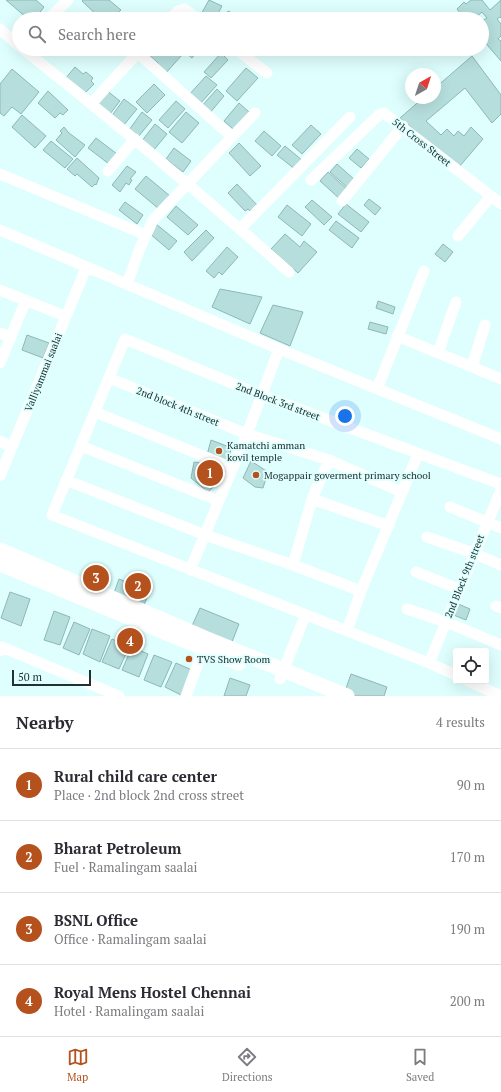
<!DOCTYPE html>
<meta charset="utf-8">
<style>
body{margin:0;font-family:"PT Serif",serif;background:#f2f2f3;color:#2b2b33}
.controls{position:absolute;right:12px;bottom:12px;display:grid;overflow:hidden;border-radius:4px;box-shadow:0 4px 16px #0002}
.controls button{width:36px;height:36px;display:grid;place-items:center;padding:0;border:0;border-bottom:1px solid #e1e1e2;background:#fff;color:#2b2b33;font:20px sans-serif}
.compass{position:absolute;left:405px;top:68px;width:36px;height:36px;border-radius:50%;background:#fff;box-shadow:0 4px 16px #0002;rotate:39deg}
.scale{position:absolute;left:12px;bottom:10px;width:79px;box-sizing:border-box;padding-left:4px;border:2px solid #213131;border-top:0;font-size:11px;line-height:14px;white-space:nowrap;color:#213131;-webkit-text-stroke:3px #defffe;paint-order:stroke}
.you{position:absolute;left:345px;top:416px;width:14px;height:14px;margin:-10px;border:3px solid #fff;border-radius:50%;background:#1a73e8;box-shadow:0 0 0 6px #1a73e833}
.badge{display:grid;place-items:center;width:26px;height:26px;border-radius:50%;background:#b5511d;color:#fff;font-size:13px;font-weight:700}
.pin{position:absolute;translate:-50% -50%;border:2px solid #fff;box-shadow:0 1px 4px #0006}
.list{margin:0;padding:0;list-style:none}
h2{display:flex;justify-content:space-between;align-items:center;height:52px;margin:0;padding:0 16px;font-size:17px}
h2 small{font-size:13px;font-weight:400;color:#7c7c81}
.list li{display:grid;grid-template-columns:26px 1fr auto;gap:12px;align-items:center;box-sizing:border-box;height:72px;padding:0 16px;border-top:1px solid #e1e1e2}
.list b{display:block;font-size:15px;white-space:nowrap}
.list p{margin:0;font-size:13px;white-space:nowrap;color:#7c7c81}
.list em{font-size:13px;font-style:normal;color:#7c7c81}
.icon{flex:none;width:22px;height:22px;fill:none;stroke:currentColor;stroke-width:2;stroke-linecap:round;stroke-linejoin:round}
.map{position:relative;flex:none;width:501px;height:696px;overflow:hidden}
.search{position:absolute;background:#fff;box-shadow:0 4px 16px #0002;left:12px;right:12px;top:12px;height:44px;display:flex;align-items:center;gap:10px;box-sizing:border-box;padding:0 14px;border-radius:22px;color:#7c7c81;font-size:15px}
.sheet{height:340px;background:#fff}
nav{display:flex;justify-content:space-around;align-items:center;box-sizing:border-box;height:56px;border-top:1px solid #e1e1e2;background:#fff;font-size:11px;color:#7c7c81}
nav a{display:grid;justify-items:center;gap:2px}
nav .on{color:#b5511d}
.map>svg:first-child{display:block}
.building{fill:#b5dedd;stroke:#8fb7b6}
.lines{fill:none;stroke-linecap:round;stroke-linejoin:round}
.minor{stroke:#fff;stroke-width:11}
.major{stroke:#fff;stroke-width:15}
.poi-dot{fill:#b5511d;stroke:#defffe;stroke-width:1.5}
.labels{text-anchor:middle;stroke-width:3.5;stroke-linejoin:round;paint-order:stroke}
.street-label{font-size:10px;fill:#213131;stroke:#defffe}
.poi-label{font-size:10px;fill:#213131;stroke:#defffe;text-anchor:start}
</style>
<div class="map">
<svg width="501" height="696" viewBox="0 0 501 696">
<rect width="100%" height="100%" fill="#defffe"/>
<!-- building -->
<path class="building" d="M6,0H36L44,7L35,19H28Z
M83,0H109L121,10L112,19H101L82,1Z
M209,0L222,6L215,19H205L200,16Z
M471,0H482L490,10L501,0V18L500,17L497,19L501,24V36L498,39L501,41V61L482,39V21L487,18L482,12L475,18L477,19H465L457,9L464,2L466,4Z
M228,11L243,19H229L225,17Z
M129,15L133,19H125Z
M150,49H175L182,55L165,74L156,66L158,63L147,53Z
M181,49H199L192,58Z
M244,49H255L251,54Z
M221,53L228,60L211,78L204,72Z
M472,56L501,95V114L492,123L465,88L426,121L441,135L447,129L454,136L458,131L464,136L471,127L483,139L459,167L400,118L423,98H435V88Z
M75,67L83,74L86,72L93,78L91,81L94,84L83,95L65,79Z
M246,68L258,78L237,101L226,91Z
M12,69L39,92L21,114L12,107L4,116L0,113V84Z
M206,76L217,85L199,105L188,96Z
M154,84L165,95L147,113L136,102Z
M217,89L224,96L209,114L201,107Z
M106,90L120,101L110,114L95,103Z
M48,91L68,110L63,115L60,113L55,118L38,103Z
M124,99L137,109L123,126L111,117Z
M176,101L185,109L168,128L159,120Z
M239,103L249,112L233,129L224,121Z
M142,112L152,120L138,137L129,130Z
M186,112L199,123L182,143L169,132Z
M22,115L46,136L35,148L12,127Z
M155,124L167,134L153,151L141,142Z
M311,125L321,134L302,154L292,145Z
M64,127L69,133L85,145L75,157L56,140L62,133L60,131Z
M264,131L281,146L272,156L255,141Z
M96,138L117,154L109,164L88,148Z
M51,141L73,159L65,168L43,150Z
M239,143L261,166L250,176L229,153Z
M285,146L303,161L296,170L277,155Z
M174,148L191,161L183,172L166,159Z
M357,149L369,159L361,168L349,158Z
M77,158L99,178L96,185L95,184L92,187L77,174L75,176L67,169Z
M337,164L356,181L349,189L330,172Z
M127,166L136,172L130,179L132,180L129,185L126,183L120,192L112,185Z
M328,172L349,191L341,200L320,181Z
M146,176L170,196L159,209L135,189Z
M237,184L258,206L252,213L248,209L245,211L228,193Z
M369,199L381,208L375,215L364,205Z
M312,200L332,217L324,225L305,207Z
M125,202L143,215L137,224L119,210Z
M346,204L369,222L361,232L338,214Z
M287,205L311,224L302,236L278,217Z
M176,206L198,225L188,235L167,217Z
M336,221L359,238L352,248L329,230Z
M156,224L177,241L169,250L149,233Z
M206,230L214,238L192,261L184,252Z
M285,234L300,247L304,241L317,252L298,273L271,249Z
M443,244L453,252L445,262L435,254Z
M227,247L238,257L222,275L219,272L214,278L206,271Z
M220,289L262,297L250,324L212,307Z
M378,301L395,307L393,314L376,308Z
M273,305L303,312L290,346L260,333Z
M370,322L388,327L386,334L368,329Z
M27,335L49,343L43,358L22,350Z
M211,440L232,448L226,462L207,455Z
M251,461L268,472L263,488L255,487L243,478Z
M194,462L233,468L208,492L191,478Z
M119,579L150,591L144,605L114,593Z
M10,592L30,599L21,626L1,618Z
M456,603L470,609L466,620L451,614Z
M200,608L239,624L232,642L192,626Z
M54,611L70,617L60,645L44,640Z
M74,622L90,629L79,655L63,648Z
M92,629L110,636L100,662L83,654Z
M112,639L129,647L119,669L102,662Z
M132,647L148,654L139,677L122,670Z
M154,655L172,662L161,687L144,680Z
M176,663L192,670L181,695L165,687Z
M351,674L387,687L384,696H351L344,694Z
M230,678L250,685L246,696H224Z"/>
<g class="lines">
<!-- minor -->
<path class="minor" d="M48,19L68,0
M170,19L178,11L184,9L198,19
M0,29L19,46
M23,49C114,121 202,195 289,272
M236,49L267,73
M92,103L141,49
M232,137L255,113
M108,171L135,139
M0,174L146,235
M311,180L380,114L384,113L501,204
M342,201L403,126
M240,229L350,117
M0,230L279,349L501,439
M458,236L491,196
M127,284L140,248L153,220L232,137L138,53
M0,290L65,316
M0,333L11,337
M397,336L501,379
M438,353L456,302
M0,363L26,300
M472,367L485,325
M109,378L247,434L329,460L402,492
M377,389L424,271
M95,412L233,468
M0,441L12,447
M81,446L219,501
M0,476L86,268
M66,480L205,535L293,565L361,591
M312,499L389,526
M450,507L501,528
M427,537L473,553L501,565
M293,565L312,499L329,460
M190,570L247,434L279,349
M416,572L459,589
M496,606L501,608
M407,609L446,622L501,645
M347,631L361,591L418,454
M0,651L2,647L119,696
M429,663L501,490
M456,675L429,663L52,515L125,339L261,395L501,484
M280,679L305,616
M468,681L501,696
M186,696L206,642"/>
<!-- major -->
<path class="major" d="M0,550L207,639L347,696
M0,564L239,663"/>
</g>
<!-- markers -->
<g class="poi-dot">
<circle cx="219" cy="451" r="4"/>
<circle cx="256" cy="475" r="4"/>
<circle cx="189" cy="659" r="4"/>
</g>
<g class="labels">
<!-- street labels -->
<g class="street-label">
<text transform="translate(422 142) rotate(38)" y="4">5th Cross Street</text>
<text transform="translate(43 372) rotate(-68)" y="4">Valliyammai saalai</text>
<text transform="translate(278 401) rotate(21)" y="4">2nd Block 3rd street</text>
<text transform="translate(178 406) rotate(22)" y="4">2nd block 4th street</text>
<text transform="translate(464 576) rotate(-68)" y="4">2nd Block 9th street</text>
</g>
<!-- poi labels -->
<g class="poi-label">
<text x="227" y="449">Kamatchi amman<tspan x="227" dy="12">kovil temple</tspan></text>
<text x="264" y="479">Mogappair goverment primary school</text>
<text x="197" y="663">TVS Show Room</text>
</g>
</g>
</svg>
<div class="controls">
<button><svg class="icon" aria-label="locate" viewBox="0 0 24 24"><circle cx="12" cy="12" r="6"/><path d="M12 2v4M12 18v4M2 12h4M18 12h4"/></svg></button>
</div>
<svg class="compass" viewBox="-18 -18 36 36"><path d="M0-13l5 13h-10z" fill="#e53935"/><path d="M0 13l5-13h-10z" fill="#7c7c81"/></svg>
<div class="scale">50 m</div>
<div class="you"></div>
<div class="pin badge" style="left:210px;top:473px">1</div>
<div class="pin badge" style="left:138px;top:586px">2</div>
<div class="pin badge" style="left:96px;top:578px">3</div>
<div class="pin badge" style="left:130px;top:641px">4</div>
<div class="search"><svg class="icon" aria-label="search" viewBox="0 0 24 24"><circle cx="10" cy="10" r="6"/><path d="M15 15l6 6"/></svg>Search here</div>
</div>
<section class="sheet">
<h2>Nearby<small>4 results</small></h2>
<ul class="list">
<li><span class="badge">1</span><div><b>Rural child care center</b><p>Place · 2nd block 2nd cross street</p></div><em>90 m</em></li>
<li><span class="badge">2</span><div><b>Bharat Petroleum</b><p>Fuel · Ramalingam saalai</p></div><em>170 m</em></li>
<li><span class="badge">3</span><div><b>BSNL Office</b><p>Office · Ramalingam saalai</p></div><em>190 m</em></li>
<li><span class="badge">4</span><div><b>Royal Mens Hostel Chennai</b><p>Hotel · Ramalingam saalai</p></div><em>200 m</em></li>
</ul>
</section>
<nav>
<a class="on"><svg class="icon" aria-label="map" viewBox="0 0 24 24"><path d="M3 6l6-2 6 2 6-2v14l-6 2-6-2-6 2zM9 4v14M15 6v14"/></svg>Map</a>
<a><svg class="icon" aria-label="directions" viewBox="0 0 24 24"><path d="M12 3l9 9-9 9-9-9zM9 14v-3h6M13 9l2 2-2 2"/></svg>Directions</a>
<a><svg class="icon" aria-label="saved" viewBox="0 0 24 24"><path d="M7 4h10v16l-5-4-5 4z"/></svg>Saved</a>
</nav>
